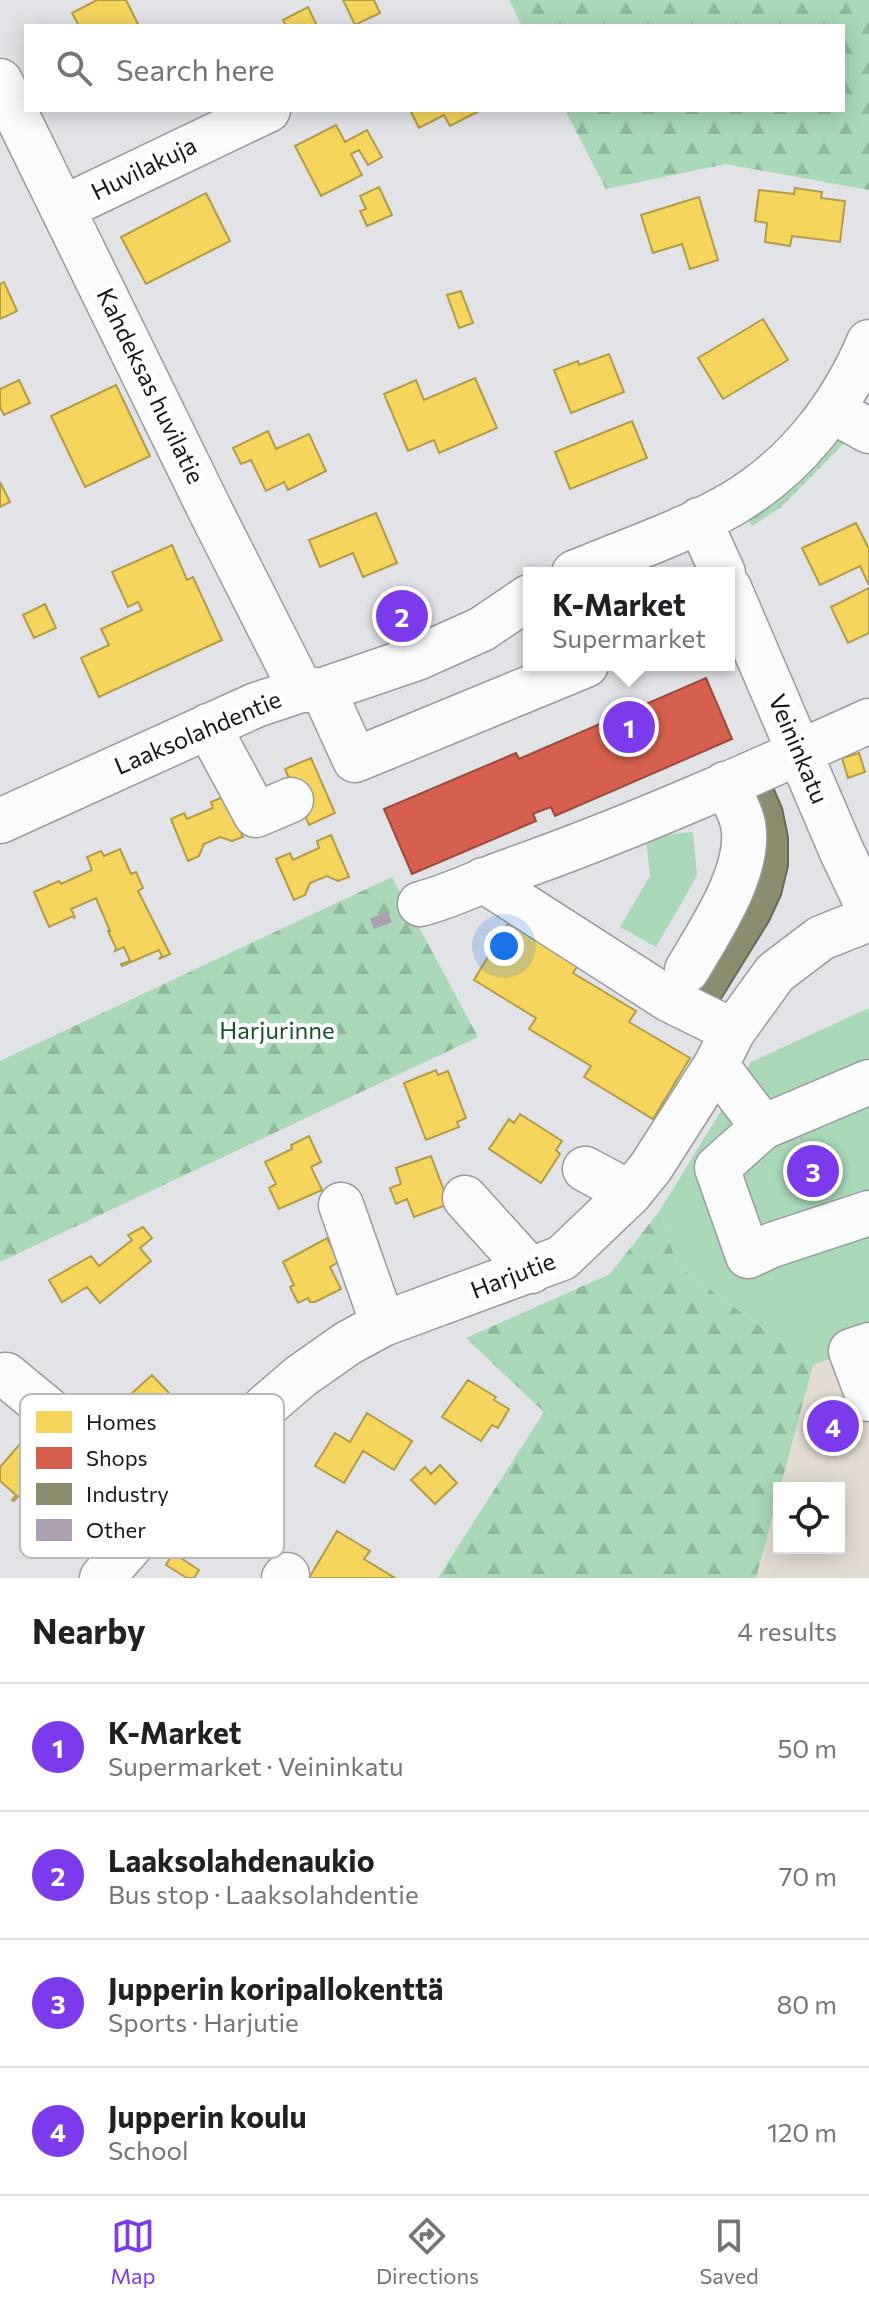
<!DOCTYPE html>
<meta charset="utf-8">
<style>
body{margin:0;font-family:Commissioner,sans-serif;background:#f2f2f2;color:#202124}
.controls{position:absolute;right:24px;bottom:24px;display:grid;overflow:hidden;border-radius:0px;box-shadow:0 4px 20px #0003}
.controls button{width:72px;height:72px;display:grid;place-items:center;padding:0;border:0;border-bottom:2px solid #e0e0e0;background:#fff;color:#202124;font:40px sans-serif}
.you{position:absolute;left:504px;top:946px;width:28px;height:28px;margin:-20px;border:6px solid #fff;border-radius:50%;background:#1a73e8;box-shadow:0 0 0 12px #1a73e833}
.badge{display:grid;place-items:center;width:52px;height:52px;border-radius:50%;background:#7c3aed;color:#fff;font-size:26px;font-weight:700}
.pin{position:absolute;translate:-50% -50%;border:4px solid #fff;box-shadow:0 2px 8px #0006}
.popup{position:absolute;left:523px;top:567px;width:212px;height:104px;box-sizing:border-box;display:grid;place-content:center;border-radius:0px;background:#fff;filter:drop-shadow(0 2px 6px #0005);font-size:26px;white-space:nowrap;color:#757577}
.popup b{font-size:30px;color:#202124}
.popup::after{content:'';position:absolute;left:50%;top:100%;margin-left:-16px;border:16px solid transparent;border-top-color:#fff}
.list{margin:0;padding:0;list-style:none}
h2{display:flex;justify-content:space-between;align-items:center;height:104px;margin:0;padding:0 32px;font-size:34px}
h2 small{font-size:26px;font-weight:400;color:#757577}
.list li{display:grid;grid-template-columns:52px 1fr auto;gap:24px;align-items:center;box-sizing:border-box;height:128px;padding:0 32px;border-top:2px solid #e0e0e0}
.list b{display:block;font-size:30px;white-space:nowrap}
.list p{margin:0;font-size:26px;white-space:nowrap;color:#757577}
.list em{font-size:26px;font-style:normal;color:#757577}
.icon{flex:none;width:44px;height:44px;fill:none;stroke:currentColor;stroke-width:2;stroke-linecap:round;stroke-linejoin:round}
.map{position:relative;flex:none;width:869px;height:1578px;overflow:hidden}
.search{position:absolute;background:#fff;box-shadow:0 4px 20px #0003;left:24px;right:24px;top:24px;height:88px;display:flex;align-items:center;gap:20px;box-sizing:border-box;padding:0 28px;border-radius:0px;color:#757577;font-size:30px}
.sheet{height:616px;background:#fff}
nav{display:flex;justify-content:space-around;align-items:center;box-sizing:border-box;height:112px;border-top:2px solid #e0e0e0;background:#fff;font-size:22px;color:#757577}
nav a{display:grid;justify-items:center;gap:4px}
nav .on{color:#7c3aed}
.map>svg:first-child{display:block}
.education{fill:#e3dcd3}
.grass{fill:url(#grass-dots)}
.forest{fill:url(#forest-firs)}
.park{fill:#a9d9b7}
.homes{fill:#f6d55c;stroke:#b39c48;stroke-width:2}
.shops{fill:#d6604d;stroke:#9c4a3d;stroke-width:2}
.industry{fill:#8c8c6e;stroke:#696954;stroke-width:2}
.building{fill:#aba0b0}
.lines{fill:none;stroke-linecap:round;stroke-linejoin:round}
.minor-casing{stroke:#9a9b9d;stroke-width:47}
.minor{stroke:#fafbfb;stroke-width:44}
.labels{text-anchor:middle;stroke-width:8;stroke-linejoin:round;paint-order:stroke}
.street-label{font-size:24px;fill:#161718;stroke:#fff}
.park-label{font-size:24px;fill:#14542b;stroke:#fff}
.key{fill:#fff;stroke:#b9b9ba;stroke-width:2}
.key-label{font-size:22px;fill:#161718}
</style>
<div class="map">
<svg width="869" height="1578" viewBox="0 0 869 1578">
<defs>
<pattern id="grass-dots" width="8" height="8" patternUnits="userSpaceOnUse" patternTransform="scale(2)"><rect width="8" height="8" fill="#a9d9b7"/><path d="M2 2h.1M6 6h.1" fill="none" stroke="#91ba9d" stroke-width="1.8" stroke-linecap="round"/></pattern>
<pattern id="forest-firs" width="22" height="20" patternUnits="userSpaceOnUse" patternTransform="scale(2)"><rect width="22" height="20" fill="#a9d9b7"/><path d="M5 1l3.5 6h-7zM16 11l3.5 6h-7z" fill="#91ba9d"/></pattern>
</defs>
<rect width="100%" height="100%" fill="#e1e3e6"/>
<!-- education -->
<path class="education" d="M869,1345V1578H756L779,1493V1548H839V1488H780L813,1365Z"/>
<!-- grass -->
<path class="grass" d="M839,430L850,437L781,507L752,526L747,518Z"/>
<!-- forest -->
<path class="forest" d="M509,0H869V190L726,164L606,189L565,110H843V26H522Z
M392,877L478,1037L0,1262V1061Z
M660,1210L677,1265L813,1365L756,1578H438L544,1412L466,1338L610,1274Z"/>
<!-- park -->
<path class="park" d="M693,832L697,876L656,947L620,927L650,876L646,837Z
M869,1008V1345L813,1365L677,1265L660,1210L751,1062Z"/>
<!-- homes -->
<path class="homes" d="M97,0H126L139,26H79L72,13Z
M343,0H374L380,13L355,25Z
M308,7L317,26H286L283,20Z
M410,110H481L450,126L444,115L419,128Z
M336,125L345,142L367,130L382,157L368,165L359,150L351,154L362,175L321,196L295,146Z
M379,187L392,215L367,226L360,211L366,209L360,196Z
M795,188L822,192L821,198L845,201L840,242L792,236L790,246L765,242L767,223L755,221L759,190L794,194Z
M206,193L230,241L146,284L121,237Z
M699,197L718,260L690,269L682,244L653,253L641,215Z
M4,282L17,311L0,319V284Z
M461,291L473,323L459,328L447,295Z
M763,319L788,360L723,399L698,358Z
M609,354L624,392L571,413L554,370L578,361L579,365Z
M475,378L497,428L439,453L434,440L408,451L384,394L416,380L424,400Z
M19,380L30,403L4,415L0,407V389Z
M116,385L150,456L85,487L51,416Z
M632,421L647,458L570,489L555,452Z
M268,431L276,449L309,434L326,471L288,490L284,482L266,491L251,460L241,464L233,448Z
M0,482L10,502L0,507Z
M376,513L397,563L363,577L353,553L320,567L309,540Z
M856,523L869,549V585L860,566L820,585L802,548Z
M172,545L187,580L193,577L222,640L99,697L81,658L109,645L101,629L142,610L138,602L128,607L112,572Z
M869,588V633L848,643L831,607Z
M45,604L56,628L34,638L23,615Z
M859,753L865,772L848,778L842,758Z
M311,758L335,813L309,825L285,769Z
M225,796L243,837L232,841L220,837L204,844L199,856L188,861L171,819L184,813L187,819L213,808L211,802Z
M331,835L349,877L338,881L327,876L310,883L305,895L294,900L276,859L290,853L293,860L319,848L317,841Z
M120,849L131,874L136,872L143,888L138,891L170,954L159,959L162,956L159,950L122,966L121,964L130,961L124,947L115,951L116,948L108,931H110L96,898L71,909L75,917L74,918L73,916L49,927L34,892L59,881L61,884L92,870L87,857L101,851L104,856Z
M510,920L580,962L573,973L636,1011L629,1022L690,1058L653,1119L584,1077L591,1066L529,1029L536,1018L474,980Z
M436,1070L438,1075L448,1071L466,1118L457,1122L459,1127L426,1140L404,1083Z
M520,1114L562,1141L556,1150L560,1154L541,1183L489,1149L509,1119L514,1123Z
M309,1136L321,1162L311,1167L322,1190L279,1209L269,1188L276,1184L265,1162L292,1149L291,1145Z
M431,1156L449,1204L414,1217L407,1199L396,1204L390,1188L401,1184L396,1168Z
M143,1227L152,1238L140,1248L151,1261L100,1303L87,1287L62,1302L49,1280L91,1256L99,1266L132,1240L128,1235Z
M327,1238L339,1262L330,1267L341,1289L315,1302H310L308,1298L298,1303L290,1287L294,1285L283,1262Z
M152,1375L187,1412L156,1442L120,1404Z
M468,1380L496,1397L494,1400L509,1409L498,1428L492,1425L481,1441L442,1417Z
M367,1413L412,1441L394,1470L363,1451L344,1483L315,1466L335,1433L350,1442Z
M40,1421L65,1443L14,1501L12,1500L16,1495L0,1481V1467Z
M440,1465L457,1483L435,1504L411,1480L425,1467L431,1474Z
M251,1495L279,1518L252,1551L224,1529Z
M337,1531L370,1551L364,1559L395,1578H309Z
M173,1553L199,1570L194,1578H187L166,1565Z"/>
<!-- shops -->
<path class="shops" d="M706,678L732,739L555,816L551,807L540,811L533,814L536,821L412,874L384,809L516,753L519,759Z"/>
<!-- industry -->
<path class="industry" d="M768,776L782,808L788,837V866L781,895L769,921L719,1002L696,988L745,910L756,889L762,867L744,787Z"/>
<!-- building -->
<path class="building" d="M387,911L392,922L374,929L370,919Z"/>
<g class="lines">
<!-- minor casing -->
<g class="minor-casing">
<path id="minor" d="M0,81L211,512L301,690
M63,208L268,110
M833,411L869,431
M699,520L723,573
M574,573C626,551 684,532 732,504C795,467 841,408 869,342
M729,588L842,852L869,909
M323,690L355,760L586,665
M208,726L256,815L291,800
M0,821L256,705L301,690H323L417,658L482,629L529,597
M483,880L670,1000L733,1031
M420,904C452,896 482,880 512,870C634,827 752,774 869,721
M687,970C709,932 752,870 743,824C740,810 732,797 725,784
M716,1065L763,1127L869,1082
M763,1127L717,1168L748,1256L772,1245L869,1213
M585,1169L630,1193
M465,1198L531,1271
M341,1205L383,1324
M869,1345L851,1351L869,1399
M6,1375L86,1441L160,1512
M102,1578L160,1512L266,1406L301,1376L348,1343L383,1324L562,1258L630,1193L651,1167L716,1065L733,1031L775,973L821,938L869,919
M284,1578L287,1575"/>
</g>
<!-- minor -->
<use href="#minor" class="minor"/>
</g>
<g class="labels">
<!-- street labels -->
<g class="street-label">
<text transform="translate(144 169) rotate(-26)" y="8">Huvilakuja</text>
<text transform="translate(150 386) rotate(64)" y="8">Kahdeksas huvilatie</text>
<text transform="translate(198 733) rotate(-23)" y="8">Laaksolahdentie</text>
<text transform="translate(798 749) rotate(67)" y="8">Veininkatu</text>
<text transform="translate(513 1276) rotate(-21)" y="8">Harjutie</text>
</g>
<!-- park labels -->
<g class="park-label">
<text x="277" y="1039">Harjurinne</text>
</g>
</g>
<!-- legend -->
<rect x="20" y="1394" width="264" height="164" rx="12" class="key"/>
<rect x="36" y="1411" width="36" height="22" fill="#f6d55c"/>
<rect x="36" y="1447" width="36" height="22" fill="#d6604d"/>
<rect x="36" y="1483" width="36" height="22" fill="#8c8c6e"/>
<rect x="36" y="1519" width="36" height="22" fill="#aba0b0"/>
<g class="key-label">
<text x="86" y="1430">Homes</text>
<text x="86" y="1466">Shops</text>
<text x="86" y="1502">Industry</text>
<text x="86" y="1538">Other</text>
</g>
</svg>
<div class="controls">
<button><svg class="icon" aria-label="locate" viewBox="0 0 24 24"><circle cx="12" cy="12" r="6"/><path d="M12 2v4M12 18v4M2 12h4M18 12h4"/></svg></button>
</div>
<div class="you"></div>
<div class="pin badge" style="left:629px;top:727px">1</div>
<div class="popup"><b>K-Market</b>Supermarket</div>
<div class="pin badge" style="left:402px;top:616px">2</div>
<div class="pin badge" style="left:813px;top:1171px">3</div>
<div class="pin badge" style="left:833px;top:1426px">4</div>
<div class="search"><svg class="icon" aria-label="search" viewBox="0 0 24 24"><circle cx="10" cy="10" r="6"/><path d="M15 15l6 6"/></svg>Search here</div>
</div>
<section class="sheet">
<h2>Nearby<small>4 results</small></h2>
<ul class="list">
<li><span class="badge">1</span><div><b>K-Market</b><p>Supermarket · Veininkatu</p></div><em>50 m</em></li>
<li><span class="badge">2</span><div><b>Laaksolahdenaukio</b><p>Bus stop · Laaksolahdentie</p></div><em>70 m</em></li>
<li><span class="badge">3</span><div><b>Jupperin koripallokenttä</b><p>Sports · Harjutie</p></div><em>80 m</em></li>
<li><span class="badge">4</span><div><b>Jupperin koulu</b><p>School</p></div><em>120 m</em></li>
</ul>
</section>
<nav>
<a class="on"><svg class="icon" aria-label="map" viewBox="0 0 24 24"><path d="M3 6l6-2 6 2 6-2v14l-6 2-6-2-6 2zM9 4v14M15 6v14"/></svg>Map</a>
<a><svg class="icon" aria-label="directions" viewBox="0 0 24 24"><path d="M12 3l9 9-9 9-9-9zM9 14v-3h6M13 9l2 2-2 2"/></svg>Directions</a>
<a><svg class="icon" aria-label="saved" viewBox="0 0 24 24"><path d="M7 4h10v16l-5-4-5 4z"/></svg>Saved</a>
</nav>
